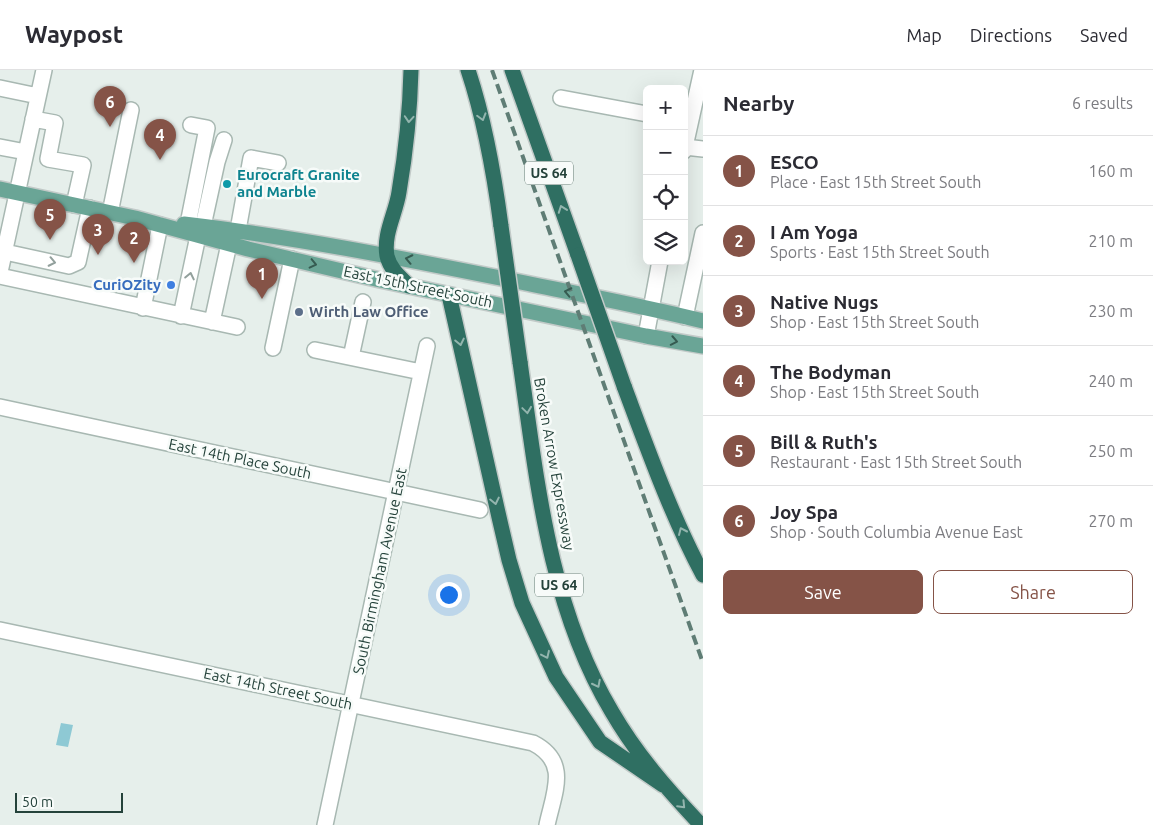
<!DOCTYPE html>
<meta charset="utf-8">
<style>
body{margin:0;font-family:Ubuntu,sans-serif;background:#f2f2f3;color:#2b2b33}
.controls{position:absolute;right:15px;top:15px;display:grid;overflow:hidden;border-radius:8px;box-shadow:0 5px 20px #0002}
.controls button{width:45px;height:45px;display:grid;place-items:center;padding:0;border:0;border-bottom:1px solid #e1e1e2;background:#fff;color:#2b2b33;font:25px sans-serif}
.scale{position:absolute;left:15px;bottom:12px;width:108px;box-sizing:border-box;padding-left:5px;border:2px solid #24423a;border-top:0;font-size:14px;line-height:18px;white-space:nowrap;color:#24423a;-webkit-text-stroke:4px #f7fbf9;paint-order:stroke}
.you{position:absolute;left:448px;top:524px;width:18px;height:18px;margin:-12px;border:4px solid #fff;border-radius:50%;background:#1a73e8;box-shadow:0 0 0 8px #1a73e833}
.badge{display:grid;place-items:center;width:32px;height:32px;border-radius:50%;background:#855347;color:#fff;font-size:16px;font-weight:700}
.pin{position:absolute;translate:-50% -41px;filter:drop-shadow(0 1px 2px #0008)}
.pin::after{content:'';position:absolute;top:26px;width:18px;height:15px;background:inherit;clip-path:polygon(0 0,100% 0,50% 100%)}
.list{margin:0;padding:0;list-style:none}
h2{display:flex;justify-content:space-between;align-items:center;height:65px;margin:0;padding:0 20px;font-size:21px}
h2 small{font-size:16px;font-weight:400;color:#7c7c81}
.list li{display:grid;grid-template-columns:32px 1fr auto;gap:15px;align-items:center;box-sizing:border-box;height:70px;padding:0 20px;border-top:1px solid #e1e1e2}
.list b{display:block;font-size:19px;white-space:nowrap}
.list p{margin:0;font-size:16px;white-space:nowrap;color:#7c7c81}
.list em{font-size:16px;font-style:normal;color:#7c7c81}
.actions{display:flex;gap:10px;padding:15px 20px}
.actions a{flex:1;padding:11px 0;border:1px solid #855347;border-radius:8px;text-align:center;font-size:18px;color:#855347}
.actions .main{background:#855347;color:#fff}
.icon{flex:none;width:28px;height:28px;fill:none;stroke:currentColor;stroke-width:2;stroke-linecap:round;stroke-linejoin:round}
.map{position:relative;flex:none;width:703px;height:755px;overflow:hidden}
header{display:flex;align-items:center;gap:30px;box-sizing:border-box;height:70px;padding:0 25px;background:#fff;border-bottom:1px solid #e1e1e2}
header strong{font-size:24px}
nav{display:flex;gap:28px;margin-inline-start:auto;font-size:18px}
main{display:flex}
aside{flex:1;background:#fff}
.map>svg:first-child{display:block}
.water{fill:#8ec9d4}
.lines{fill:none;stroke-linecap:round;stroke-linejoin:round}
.minor-casing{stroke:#a8b8b2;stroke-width:18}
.major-casing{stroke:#c2cac8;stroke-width:18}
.highway-casing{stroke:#c2cac8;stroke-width:18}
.minor{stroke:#fff;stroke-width:15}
.major{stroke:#6aa596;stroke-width:15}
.highway{stroke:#2f6f62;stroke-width:15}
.rail{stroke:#5f7d75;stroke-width:4;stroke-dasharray:10 5;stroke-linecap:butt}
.highway-bridge-casing{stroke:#c2cac8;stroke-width:18;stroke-linecap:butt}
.highway-bridge{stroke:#2f6f62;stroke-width:15}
.oneway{stroke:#93b5ae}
.oneway2{stroke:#365b51}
.oneway3{stroke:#92a09c}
.culture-dot{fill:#0f9aa8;stroke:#f7fbf9;stroke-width:2}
.shop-dot{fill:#3f7fe0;stroke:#f7fbf9;stroke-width:2}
.service-dot{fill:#5c6f8a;stroke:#f7fbf9;stroke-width:2}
.labels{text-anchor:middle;stroke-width:5;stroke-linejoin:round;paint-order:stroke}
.shield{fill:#f7fbf9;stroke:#637a73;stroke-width:1}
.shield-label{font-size:14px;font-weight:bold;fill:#24423a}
.culture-label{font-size:15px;font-weight:bold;fill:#0d838f;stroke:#f7fbf9;text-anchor:start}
.shop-label{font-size:15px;font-weight:bold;fill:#366cbe;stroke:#f7fbf9;text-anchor:end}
.street-label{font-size:15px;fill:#24423a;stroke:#f7fbf9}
.service-label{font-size:15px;font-weight:bold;fill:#4e5e75;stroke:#f7fbf9;text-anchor:start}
</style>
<header>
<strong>Waypost</strong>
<nav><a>Map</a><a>Directions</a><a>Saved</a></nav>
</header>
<main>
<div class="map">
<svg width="703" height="755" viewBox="0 0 703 755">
<rect width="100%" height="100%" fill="#e6efeb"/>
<!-- water -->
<path class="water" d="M61,653L73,655L68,677L56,675Z"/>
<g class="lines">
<!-- minor casing -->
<g class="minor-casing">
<path id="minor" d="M0,18L38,26
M561,28L647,44
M33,49L55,53L48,89L83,95L74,135
M0,77L26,82
M685,77L703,79
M684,81L702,0
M110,143L131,40
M188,154L207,58L191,55
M203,156L217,92L224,70
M238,160L251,88L278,93
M5,182L69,196L78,192L90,138
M0,202L44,0
M0,206L237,257
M143,238L160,155
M181,246L198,166
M685,247L703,163
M212,252L229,174
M646,266L660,191
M273,278L292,189
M315,280L421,302
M351,287L363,232
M0,337L480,440
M0,560L533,673C570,692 554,722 547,755
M325,755L427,276"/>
</g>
<!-- major casing -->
<g class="major-casing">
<path id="major" d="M0,119L135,148L248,179L380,210L646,266L703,276
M184,154C294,167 401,188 510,210C574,223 639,235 703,251"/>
</g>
<!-- highway casing -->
<g class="highway-casing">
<path id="highway" d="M468,0C485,51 494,103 501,156
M512,0L578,185
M409,216C400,207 390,199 387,186C383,164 396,143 399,122C406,81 410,41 411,0
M449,225L499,447L509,490L522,533L556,607L600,672L663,715
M520,292C537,411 549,537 612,642C637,685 667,719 701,755
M624,316C648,380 671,445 703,505"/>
</g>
<!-- minor -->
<use href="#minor" class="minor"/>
<!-- major -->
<use href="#major" class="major"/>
<!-- highway -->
<use href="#highway" class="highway"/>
<!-- rail -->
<path class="rail" d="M492,0L703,593"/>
<!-- highway-bridge casing -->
<g class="highway-bridge-casing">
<path id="highway-bridge" d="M501,156L520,292
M578,185L624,316"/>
</g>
<!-- highway-bridge -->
<use href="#highway-bridge" class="highway-bridge"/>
</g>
<!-- one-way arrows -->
<defs><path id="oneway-chevron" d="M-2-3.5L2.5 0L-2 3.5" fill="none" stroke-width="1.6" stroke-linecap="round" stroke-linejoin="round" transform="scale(1.25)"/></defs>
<g class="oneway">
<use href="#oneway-chevron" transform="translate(482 47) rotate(74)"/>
<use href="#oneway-chevron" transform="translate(409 49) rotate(94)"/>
<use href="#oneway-chevron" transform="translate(562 139) rotate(-110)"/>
<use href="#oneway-chevron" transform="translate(460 272) rotate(78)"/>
<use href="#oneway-chevron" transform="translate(527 340) rotate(82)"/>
<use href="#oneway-chevron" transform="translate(495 431) rotate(78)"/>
<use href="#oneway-chevron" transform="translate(682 461) rotate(-114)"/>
<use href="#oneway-chevron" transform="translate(546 585) rotate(65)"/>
<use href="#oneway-chevron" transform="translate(597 614) rotate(63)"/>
<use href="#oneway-chevron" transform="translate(682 735) rotate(46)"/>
</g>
<g class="oneway2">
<use href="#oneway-chevron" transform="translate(409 189) rotate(-168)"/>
<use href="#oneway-chevron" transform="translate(313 194) rotate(13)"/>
<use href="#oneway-chevron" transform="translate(568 222) rotate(-168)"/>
<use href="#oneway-chevron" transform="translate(674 271) rotate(11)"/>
</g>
<g class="oneway3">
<use href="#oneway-chevron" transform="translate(52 192) rotate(12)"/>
<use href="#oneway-chevron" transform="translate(190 206) rotate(-78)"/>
</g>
<!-- markers -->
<circle class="culture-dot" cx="227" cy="114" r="5"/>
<circle class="shop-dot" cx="171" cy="215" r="5"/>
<circle class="service-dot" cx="299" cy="242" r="5"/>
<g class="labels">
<!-- shield labels -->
<g class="shield">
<rect x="525" y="91.5" width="48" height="23" rx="4"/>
<rect x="535" y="503.5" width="48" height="23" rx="4"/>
</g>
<g class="shield-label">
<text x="549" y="108">US 64</text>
<text x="559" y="520">US 64</text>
</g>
<!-- culture labels -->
<g class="culture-label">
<text x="237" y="110">Eurocraft Granite<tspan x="237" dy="17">and Marble</tspan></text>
</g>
<!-- shop labels -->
<g class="shop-label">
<text x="161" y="220">CuriOZity</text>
</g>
<!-- street labels -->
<g class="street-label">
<text transform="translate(418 217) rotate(12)" y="5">East 15th Street South</text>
<text transform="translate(240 389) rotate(12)" y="5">East 14th Place South</text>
<text transform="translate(554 394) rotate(80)" y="5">Broken Arrow Expressway</text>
<text transform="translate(380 501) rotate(-78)" y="5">South Birmingham Avenue East</text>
<text transform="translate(278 619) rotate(12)" y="5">East 14th Street South</text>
</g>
<!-- service labels -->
<g class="service-label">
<text x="309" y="247">Wirth Law Office</text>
</g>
</g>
</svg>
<div class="controls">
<button>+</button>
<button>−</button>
<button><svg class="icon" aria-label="locate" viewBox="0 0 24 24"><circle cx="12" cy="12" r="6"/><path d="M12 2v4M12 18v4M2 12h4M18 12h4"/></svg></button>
<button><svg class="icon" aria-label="layers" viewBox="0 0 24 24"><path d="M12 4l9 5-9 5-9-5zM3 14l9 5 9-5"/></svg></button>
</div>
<div class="scale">50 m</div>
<div class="you"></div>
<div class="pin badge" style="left:262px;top:229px">1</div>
<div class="pin badge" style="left:134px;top:193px">2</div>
<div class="pin badge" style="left:98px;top:185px">3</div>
<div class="pin badge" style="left:160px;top:90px">4</div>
<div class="pin badge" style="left:50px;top:170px">5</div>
<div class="pin badge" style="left:110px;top:57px">6</div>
</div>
<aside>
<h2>Nearby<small>6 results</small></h2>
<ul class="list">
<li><span class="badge">1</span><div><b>ESCO</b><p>Place · East 15th Street South</p></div><em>160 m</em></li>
<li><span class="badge">2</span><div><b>I Am Yoga</b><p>Sports · East 15th Street South</p></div><em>210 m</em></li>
<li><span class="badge">3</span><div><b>Native Nugs</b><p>Shop · East 15th Street South</p></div><em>230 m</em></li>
<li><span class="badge">4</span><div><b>The Bodyman</b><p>Shop · East 15th Street South</p></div><em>240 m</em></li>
<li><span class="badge">5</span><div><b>Bill &amp; Ruth's</b><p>Restaurant · East 15th Street South</p></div><em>250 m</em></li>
<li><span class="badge">6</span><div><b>Joy Spa</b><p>Shop · South Columbia Avenue East</p></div><em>270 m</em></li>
</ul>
<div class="actions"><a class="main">Save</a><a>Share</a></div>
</aside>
</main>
